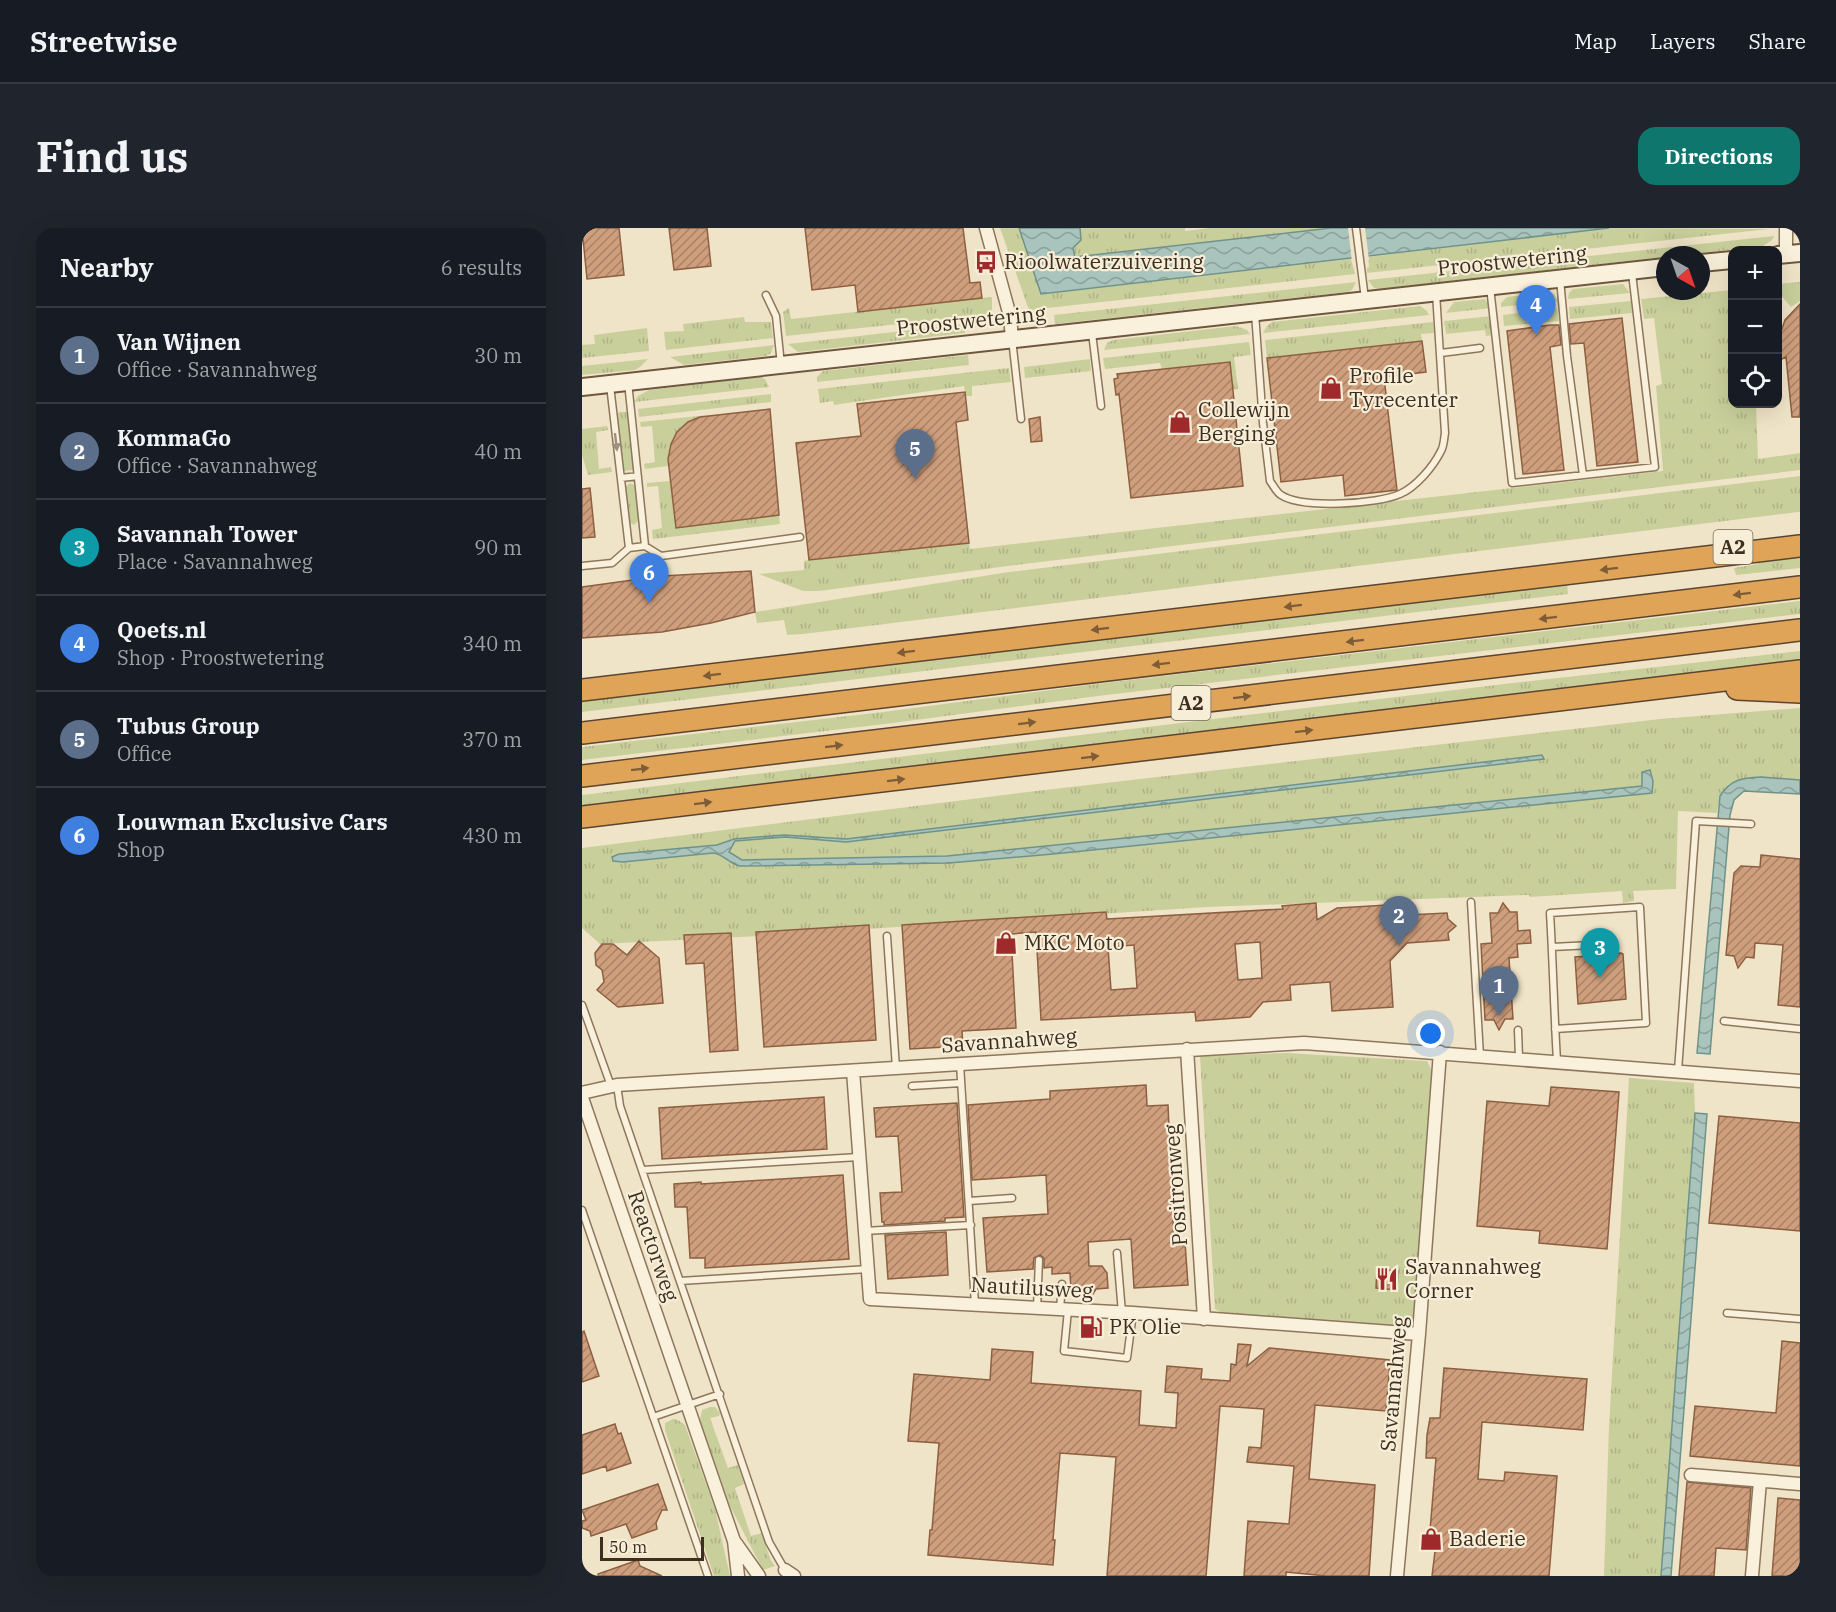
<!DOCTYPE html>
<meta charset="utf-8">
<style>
body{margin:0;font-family:"IBM Plex Serif",serif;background:#20242c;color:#f1f3f6}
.controls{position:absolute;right:18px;top:18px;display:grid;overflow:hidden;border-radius:12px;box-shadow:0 6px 24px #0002}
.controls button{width:54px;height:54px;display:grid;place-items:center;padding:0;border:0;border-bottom:2px solid #363941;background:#171b24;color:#f1f3f6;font:30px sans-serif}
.compass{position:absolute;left:1074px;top:18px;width:54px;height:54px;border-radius:50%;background:#171b24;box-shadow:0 6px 24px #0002;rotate:140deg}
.scale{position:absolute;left:18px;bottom:15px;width:104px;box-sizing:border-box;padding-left:6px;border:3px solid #3d2e20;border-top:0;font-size:16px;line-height:21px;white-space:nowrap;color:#3d2e20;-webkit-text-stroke:4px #f7eed8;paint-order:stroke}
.you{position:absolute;left:849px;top:806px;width:21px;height:21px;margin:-15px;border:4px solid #fff;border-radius:50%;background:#1a73e8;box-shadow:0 0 0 9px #1a73e833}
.badge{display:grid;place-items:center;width:39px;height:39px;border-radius:50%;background:#0f766e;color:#fff;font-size:20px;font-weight:700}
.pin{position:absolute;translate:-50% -50px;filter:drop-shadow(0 2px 3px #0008)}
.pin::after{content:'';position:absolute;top:32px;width:21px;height:18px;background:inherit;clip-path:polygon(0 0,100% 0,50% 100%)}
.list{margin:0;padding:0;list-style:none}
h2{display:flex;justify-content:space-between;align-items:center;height:78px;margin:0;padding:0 24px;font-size:26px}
h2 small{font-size:20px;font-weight:400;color:#9ea1a6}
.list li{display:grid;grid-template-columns:39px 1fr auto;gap:18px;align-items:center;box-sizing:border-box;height:96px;padding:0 24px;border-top:2px solid #363941}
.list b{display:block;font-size:22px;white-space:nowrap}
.list p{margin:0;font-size:20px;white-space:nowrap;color:#9ea1a6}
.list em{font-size:20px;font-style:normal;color:#9ea1a6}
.icon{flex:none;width:33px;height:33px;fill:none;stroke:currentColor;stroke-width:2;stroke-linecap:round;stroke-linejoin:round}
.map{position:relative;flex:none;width:1218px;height:1348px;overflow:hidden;border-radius:18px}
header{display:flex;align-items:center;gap:36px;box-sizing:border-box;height:84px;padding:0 30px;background:#171b24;border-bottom:2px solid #363941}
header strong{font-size:28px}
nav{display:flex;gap:33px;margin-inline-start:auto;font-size:21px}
.intro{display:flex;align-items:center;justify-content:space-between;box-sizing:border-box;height:144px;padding:0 36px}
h1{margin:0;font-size:42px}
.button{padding:15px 27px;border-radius:18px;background:#0f766e;color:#fff;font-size:21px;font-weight:700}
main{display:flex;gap:36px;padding:0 36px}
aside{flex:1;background:#171b24;border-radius:18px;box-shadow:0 6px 24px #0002}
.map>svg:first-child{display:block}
.grass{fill:url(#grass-tufts)}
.water{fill:url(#water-waves);stroke:#6f938a;stroke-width:1.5}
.pier{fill:#f0e4c8}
.building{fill:url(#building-hatch);stroke:#8d5f41;stroke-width:1.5;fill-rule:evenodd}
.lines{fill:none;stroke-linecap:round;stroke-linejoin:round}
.lane-casing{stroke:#8d765c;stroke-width:9}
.street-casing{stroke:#8d765c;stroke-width:15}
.secondary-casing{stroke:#6f573f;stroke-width:20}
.highway-casing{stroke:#5b4430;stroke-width:24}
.lane{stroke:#faf1dc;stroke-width:6}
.street{stroke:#faf1dc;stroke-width:12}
.secondary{stroke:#faf1dc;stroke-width:16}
.highway{stroke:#e0a458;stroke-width:21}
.oneway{fill:#9c907e}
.oneway2{fill:#7e5d36}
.labels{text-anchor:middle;stroke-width:4.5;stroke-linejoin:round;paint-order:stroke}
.shield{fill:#f7eed8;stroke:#756857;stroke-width:1.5}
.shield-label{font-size:20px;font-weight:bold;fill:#3d2e20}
.street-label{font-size:21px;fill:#3d2e20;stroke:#f7eed8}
.poi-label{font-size:21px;fill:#3d2e20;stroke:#f7eed8;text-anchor:start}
</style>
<header>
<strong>Streetwise</strong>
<nav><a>Map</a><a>Layers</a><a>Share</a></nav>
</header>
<div class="intro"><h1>Find us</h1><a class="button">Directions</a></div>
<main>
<aside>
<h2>Nearby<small>6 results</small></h2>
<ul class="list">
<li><span class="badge" style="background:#5c6f8a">1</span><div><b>Van Wijnen</b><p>Office · Savannahweg</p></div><em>30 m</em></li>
<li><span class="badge" style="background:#5c6f8a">2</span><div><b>KommaGo</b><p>Office · Savannahweg</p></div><em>40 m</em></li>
<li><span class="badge" style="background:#0f9aa8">3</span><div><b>Savannah Tower</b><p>Place · Savannahweg</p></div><em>90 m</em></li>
<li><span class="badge" style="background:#3f7fe0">4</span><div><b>Qoets.nl</b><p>Shop · Proostwetering</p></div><em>340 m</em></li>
<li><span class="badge" style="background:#5c6f8a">5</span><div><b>Tubus Group</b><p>Office</p></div><em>370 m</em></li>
<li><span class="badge" style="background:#3f7fe0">6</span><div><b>Louwman Exclusive Cars</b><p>Shop</p></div><em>430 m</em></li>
</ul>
</aside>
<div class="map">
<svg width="1218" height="1348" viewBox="0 0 1218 1348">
<defs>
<pattern id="grass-tufts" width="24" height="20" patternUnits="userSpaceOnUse" patternTransform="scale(1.5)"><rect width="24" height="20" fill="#c9cf9b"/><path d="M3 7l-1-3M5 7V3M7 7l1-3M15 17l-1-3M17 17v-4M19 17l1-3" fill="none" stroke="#aeb285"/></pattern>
<pattern id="water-waves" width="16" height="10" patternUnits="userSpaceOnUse" patternTransform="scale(1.5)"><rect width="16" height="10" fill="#a9c4bc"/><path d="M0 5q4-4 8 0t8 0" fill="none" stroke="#8ba098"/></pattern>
<pattern id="building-hatch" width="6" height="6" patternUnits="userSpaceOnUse" patternTransform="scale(1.5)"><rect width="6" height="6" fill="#cf9f7d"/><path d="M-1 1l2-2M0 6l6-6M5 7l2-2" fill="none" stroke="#a98266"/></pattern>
</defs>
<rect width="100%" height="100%" fill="#f0e4c8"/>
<!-- grass -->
<path class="grass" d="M418,0H437L459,66L769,31L773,46L447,82Z
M498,0H603V3L628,0H749L493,29L491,20L499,12Z
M1027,0L1187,1L785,45V40L787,39L786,29Z
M1192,8L1190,12L1181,18L1101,27H1083V29L797,61L792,60L786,52Z
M774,54L770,62L766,64L473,96L472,87Z
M1218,54V73L1209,79L1196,64V56Z
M1041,56L1048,65L986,71L987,65L991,61Z
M1150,62V176H1174L1176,231L1218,225V242L426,338L237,363H221L177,346L222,342V333L227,332L387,315L388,321L1081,243L1074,158L1080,156L1072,90L1062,91L1059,71Z
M968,64L972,66L976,73L919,79V75L925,69Z
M410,69V86L204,108L201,84L207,80L209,91Z
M903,71L909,80L864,85L872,74Z
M1049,73L1050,85L988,91L987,79Z
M838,78L845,83L847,87L681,105L685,98L690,94Z
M975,80L977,93L922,98L921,87Z
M910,88L911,107L904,108L903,102L864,106L862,93Z
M162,89L163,94H189L191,110L84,122L82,104L102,103L101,96Z
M851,94L852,105L839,106L840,113L685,130L683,112Z
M382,96L383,105L216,124L206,116Z
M654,98L665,102L668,106L522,122L525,115L531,112Z
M65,100L67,123L0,130V117L13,116L12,107Z
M667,114L669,127L652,129L656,161L651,162L647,134L580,141L578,135L523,141L521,130Z
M192,117L189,125L184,128L102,137L88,129Z
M386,127L387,137L235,154V149L241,143Z
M66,131L58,139L53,142L0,147V138Z
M508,131L509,143L443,150L442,139Z
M427,140L429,154L390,158V168H384L382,158L252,177L251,173L238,175L236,161Z
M178,149L183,151L187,159L52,174L56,168L67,162Z
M189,166V174L57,189L56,181Z
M37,184H44L46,186L52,239L50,242L43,243L41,240L35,187Z
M127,187C100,192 84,211 86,238L63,241L62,236L73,234L70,198L59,199L58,194Z
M25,198L26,202L14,204L17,241L29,239L30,244L6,247L0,227V201Z
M1218,248V284H1216L221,406L205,407L202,392L175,395L173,384L427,344Z
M88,253L94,300L197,287L198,296L71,311L70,302L80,300L76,258L65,259V255Z
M48,255L54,258L57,292L52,297L46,293L43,259Z
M1218,327V340L1154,347L1152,340L1176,336L1175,331Z
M985,355L986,366L0,484V472Z
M1218,373V386L524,467L303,496L0,532V519L301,484L522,455Z
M1218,423V436L0,580V567L939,454Z
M1218,480V552L1179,549L1146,557L1138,568L1135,585L1096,583L1094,661L1051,663L1052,673L1041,675L1040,663L948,669L947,667L625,679L178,708L18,716L0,700V620L437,565L1078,491Z
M704,825L845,833L850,843L831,1100L640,1085L633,1081L618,828Z
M1047,850L1112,855L1113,885L1079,1348H1022L1027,1198Z
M128,1179H133L138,1185L137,1188L128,1190L146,1240L156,1237L162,1256L153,1260L169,1308L180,1305L188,1331L193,1338L181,1342L148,1278L118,1192L120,1182Z
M91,1191L96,1192L103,1197L133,1281L148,1348H132L83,1202V1195Z"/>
<!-- water -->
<path class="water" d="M437,0H498L499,12L491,20L493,29L749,0H1027L459,66Z
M960,527L962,531L953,532L264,614L203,609L153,613L147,624L160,632L365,628L1060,558V544L1068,542L1071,553L1070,565L471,626L367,635L158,638C147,636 142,626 131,625L41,634L31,633L30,629L37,626L135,617L152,611L202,607L264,611Z
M1179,549L1218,552V566L1162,563L1152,572L1148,587L1128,826L1115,825L1138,568C1149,551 1160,550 1179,549Z
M1113,885L1125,886L1089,1348H1079Z"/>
<!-- pier -->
<path class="pier" d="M766,0H783L787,32L770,34Z"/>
<!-- building -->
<path class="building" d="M0,0H37L42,47L5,51Z
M87,0H125L129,38L92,42Z
M223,0H381L388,55L398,54L400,70L276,84L273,57L230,62Z
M1218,76V189H1210L1204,129L1196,133V112L1203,92Z
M1040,90L1056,234L1015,238L1002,115L989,116L987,96Z
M968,97H977L979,117L968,119L982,242L941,246L925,103Z
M840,113L844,144L802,149L815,262L763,268L761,247L699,254L685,130Z
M648,134L661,258L549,270L537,166L534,167L532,151L536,150L535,146Z
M383,164L386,192L374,194L387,315L227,332L214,215L279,208L275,176Z
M188,181L197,287L94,300L86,231L89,216L95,204L106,194L118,189Z
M458,189L460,213L449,214L447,191Z
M8,260L13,309L0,310V261Z
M169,343L173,384L129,395L80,404L0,410V359L80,348Z
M1179,627L1218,631V779L1196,777L1201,717L1173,715L1172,730L1164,729L1156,740L1152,728L1144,727L1152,645L1159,638L1178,639Z
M734,675L735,692L755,680L805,677V688L865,685L866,691L874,698L866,705L867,712L825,715L808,733L811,779L750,783L748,754L708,757L709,772L681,774L668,789L614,793L613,784L459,792L454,704L429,706L434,800L380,803L381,818L328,821L320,697L524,684L525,691L701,681L700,678ZM678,714L680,750L656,752L653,716ZM552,717L555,760L529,762L526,719Z
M921,675L928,684H935L936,703L948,702L949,715L935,716L936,729L927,730L931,791H923L917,802L912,792H903L899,716L910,715L908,685H916Z
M287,697L294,812L182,819L174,704Z
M149,705L156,822L128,824L122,735L104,736L102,707Z
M57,713L77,730L81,775L36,779L15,762L22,754L20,742L14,737L13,725L20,716H31L45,727Z
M1039,725L1041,726L1044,771L996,776L993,729Z
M564,857L565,878L586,877L592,1015L603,1014L606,1057L552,1060L549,1011L506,1014L507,1038H520L525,1045L526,1060L514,1061L511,1066L504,1061L489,1062L488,1045L470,1046V1039L462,1040V1030L458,1027L452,1030L451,1041L405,1044L401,990L466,986L464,947L390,952L386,877L468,871V863Z
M969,859L1037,864L1025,1021L957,1015L958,1003L895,998L905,873L967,878Z
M242,869L245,921L80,931L77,880Z
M375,875L382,989L363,990V993L302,997V994H300L298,965L320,964L316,908L294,909L292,880Z
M1137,888L1218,895V1003L1127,995Z
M261,947L267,1031L123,1040V1030H108L105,979H93L92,956L119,954V956Z
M364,1004L366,1047L306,1051L303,1007Z
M795,1041L816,1043L815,1062L794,1060Z
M2,1103L17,1148L0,1154V1104Z
M1200,1113L1218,1115V1238L1108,1228L1113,1178L1194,1185Z
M656,1116L669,1117L665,1138L687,1120L808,1132L804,1183L733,1177L727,1251L793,1257L787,1348H744L704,1344V1348H662L666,1293L707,1296L712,1238L665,1234L667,1219L679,1220L682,1181L638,1178L624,1348H525L534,1229L478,1225L471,1312H473L471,1337L346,1327L348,1302H350L357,1215L326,1213L332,1146L408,1152L410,1121L451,1124L449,1155L559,1163L557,1197L594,1200L596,1165L583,1164L585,1138L620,1141L619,1151L648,1153L649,1136L654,1137Z
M862,1140L1005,1151L1001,1202L900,1194L896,1251L922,1253L923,1244L975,1248L967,1348H850L854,1315H847L854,1230H844L845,1207L848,1190H858Z
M33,1196L36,1206L39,1205L49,1235L25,1243L24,1238L0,1246V1207Z
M1105,1254L1169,1260L1164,1322L1134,1320L1132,1348H1097Z
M76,1256L85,1282H80L74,1295L75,1301L50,1310L44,1296L9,1308L8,1303L0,1300V1293L4,1292L0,1282Z
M1196,1270L1218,1272V1348H1190Z
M56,1332L58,1338L80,1348H16V1346Z"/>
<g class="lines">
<!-- lane casing -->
<g class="lane-casing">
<path id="lane" d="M774,0L783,71
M978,51L985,128L1001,247
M908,59L930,255L1073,239L1050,45
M184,67L194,88L199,137
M673,85L681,195L688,253C691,257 695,265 699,267C720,281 796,276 818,266C834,259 851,239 859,223C862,218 862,210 863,205L854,65
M510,105L519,178
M430,111L439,191
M859,125L898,120
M46,154L63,318
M28,157L47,320
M39,250L56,248
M0,338L30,335L47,320L63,318L79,328L218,309
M889,674L898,828
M305,708L314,840
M970,719L1010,717
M0,777L29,858
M1142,793L1218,801
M973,801L1064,795L1058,679L968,685C971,734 972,784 975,833
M936,802L937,830
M378,836L393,1077
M1096,843L1114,593L1169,596
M35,857L38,878L187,1314L203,1342
M330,858L379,855
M60,942L277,929
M387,973L430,970
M0,982L126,1348
M282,1003L389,997
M535,1025L540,1085
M98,1053L286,1041
M455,1080L457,1032
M478,1081L480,1056
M486,1082L482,1123L545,1130L551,1085
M1145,1085L1218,1091
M71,1189L138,1166"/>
</g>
<!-- street casing -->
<g class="street-casing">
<path id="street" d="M404,0L428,88L430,111
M1204,0V26
M605,821L622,1091
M271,843L288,1071L551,1085L837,1106
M0,865L35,857L722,815L1218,853
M0,870L152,1313L156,1348
M1109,1247L1218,1256
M153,1314L177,1348
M203,1342L212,1348
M815,1348L837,1106L858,824
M1170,1348L1178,1253"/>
</g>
<!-- secondary casing -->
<g class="secondary-casing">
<path id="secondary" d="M1196,27L1218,25
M1119,35L1150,32
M0,159L1083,39"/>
</g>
<!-- highway casing -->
<g class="highway-casing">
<path id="highway" d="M1155,461L1218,464
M0,462L1218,318
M0,505L1218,359
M0,548L1218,402
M0,589L1218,443"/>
</g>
<!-- lane -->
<use href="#lane" class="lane"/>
<!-- street -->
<use href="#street" class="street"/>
<!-- secondary -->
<use href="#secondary" class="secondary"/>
<!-- highway -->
<use href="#highway" class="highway"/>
</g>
<!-- one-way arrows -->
<defs><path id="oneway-solid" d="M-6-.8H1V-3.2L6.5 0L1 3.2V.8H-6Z" transform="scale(1.5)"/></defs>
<use class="oneway" href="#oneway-solid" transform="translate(34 214) rotate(83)"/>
<g class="oneway2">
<use href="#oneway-solid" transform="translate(1027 341) rotate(173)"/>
<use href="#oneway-solid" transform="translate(1160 366) rotate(173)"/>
<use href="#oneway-solid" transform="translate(711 378) rotate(173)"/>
<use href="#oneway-solid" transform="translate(966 390) rotate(173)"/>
<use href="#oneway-solid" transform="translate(518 401) rotate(173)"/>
<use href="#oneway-solid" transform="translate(773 413) rotate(173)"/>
<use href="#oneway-solid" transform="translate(324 424) rotate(173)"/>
<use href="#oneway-solid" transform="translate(579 436) rotate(173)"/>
<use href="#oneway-solid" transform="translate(130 447) rotate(173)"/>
<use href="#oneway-solid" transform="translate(660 469) rotate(-7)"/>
<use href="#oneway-solid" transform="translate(445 495) rotate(-7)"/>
<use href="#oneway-solid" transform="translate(722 503) rotate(-7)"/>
<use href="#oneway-solid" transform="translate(252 518) rotate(-7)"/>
<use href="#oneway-solid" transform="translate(508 529) rotate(-7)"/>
<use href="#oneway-solid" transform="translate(58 541) rotate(-7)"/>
<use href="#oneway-solid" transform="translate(314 552) rotate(-7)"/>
<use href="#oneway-solid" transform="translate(121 575) rotate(-7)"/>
</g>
<!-- icons -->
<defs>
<g id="bus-bare" transform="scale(1.8)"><path d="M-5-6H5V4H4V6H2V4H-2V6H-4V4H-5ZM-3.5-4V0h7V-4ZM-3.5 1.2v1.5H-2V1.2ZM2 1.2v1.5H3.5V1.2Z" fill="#9e2a2b" stroke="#f7eed8" stroke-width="2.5" paint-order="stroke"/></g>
<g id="shop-bare" transform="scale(1.8)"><path d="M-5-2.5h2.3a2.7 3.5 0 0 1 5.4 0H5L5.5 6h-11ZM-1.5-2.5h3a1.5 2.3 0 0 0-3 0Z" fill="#9e2a2b" stroke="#f7eed8" stroke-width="2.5" paint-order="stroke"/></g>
<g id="restaurant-bare" transform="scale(1.8)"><path d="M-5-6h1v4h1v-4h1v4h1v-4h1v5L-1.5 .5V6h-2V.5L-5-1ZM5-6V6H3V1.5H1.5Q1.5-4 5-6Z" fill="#9e2a2b" stroke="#f7eed8" stroke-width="2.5" paint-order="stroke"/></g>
<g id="fuel-bare" transform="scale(1.8)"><path d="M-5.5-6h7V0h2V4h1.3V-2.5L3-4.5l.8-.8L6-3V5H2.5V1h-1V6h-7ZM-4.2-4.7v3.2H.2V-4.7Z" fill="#9e2a2b" stroke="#f7eed8" stroke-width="2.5" paint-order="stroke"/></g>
</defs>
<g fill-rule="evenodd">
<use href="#bus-bare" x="404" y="34"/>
<use href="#shop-bare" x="749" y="160"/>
<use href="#shop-bare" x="598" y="194"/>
<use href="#shop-bare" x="424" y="715"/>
<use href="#restaurant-bare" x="805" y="1051"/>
<use href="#fuel-bare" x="509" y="1099"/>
<use href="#shop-bare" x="849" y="1311"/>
</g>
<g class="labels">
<!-- shield labels -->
<g class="shield">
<rect x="1131.5" y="302" width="39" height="34" rx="4.5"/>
<rect x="589.5" y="458" width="39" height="34" rx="4.5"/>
</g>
<g class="shield-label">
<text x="1151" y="326">A2</text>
<text x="609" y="482">A2</text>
</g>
<!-- street labels -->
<g class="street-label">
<text transform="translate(930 33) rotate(-6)" y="7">Proostwetering</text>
<text transform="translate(389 93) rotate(-6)" y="7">Proostwetering</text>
<text transform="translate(427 813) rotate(-4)" y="7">Savannahweg</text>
<text transform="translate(594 957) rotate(-94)" y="7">Positronweg</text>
<text transform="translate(71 1018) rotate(71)" y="7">Reactorweg</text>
<text transform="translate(450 1060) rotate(3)" y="7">Nautilusweg</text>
<text transform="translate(812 1156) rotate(-85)" y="7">Savannahweg</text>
</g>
<!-- poi labels -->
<g class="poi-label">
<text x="422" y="41">Rioolwaterzuivering</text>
<text x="767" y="155">Profile<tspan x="767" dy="24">Tyrecenter</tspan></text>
<text x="616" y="189">Collewijn<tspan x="616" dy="24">Berging</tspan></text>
<text x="442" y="722">MKC Moto</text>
<text x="823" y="1046">Savannahweg<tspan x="823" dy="24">Corner</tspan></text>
<text x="527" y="1106">PK Olie</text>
<text x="867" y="1318">Baderie</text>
</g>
</g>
</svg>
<div class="controls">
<button>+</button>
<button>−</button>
<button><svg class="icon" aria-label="locate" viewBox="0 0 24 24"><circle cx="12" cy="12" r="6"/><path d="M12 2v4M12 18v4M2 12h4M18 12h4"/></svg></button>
</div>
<svg class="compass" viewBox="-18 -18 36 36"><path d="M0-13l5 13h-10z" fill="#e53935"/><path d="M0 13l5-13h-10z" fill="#9ea1a6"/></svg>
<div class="scale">50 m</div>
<div class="you"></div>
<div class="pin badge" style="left:917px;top:788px;background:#5c6f8a">1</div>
<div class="pin badge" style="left:817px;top:718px;background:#5c6f8a">2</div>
<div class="pin badge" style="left:1018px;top:750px;background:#0f9aa8">3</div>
<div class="pin badge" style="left:954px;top:107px;background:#3f7fe0">4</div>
<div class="pin badge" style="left:333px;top:251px;background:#5c6f8a">5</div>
<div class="pin badge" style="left:67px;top:375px;background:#3f7fe0">6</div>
</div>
</main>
